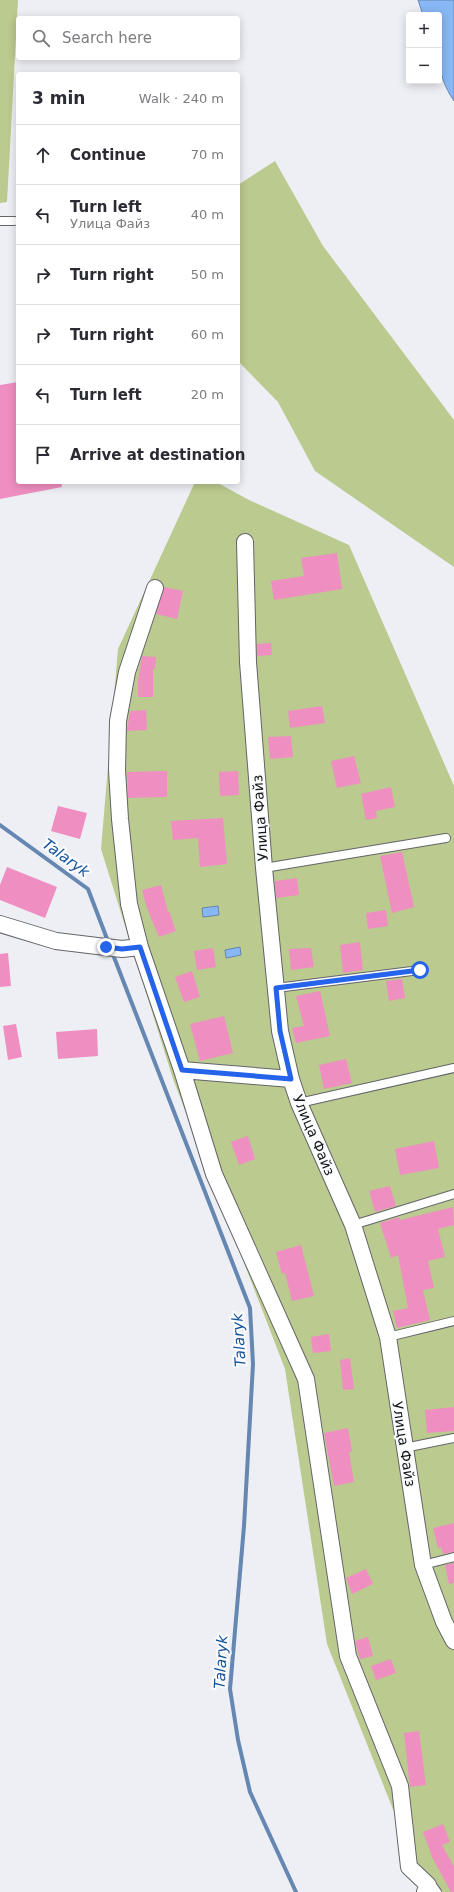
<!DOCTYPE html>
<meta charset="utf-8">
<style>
body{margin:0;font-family:"DejaVu Sans",sans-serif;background:#f7f7f7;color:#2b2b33}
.controls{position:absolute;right:12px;top:12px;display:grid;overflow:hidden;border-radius:4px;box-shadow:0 2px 10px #0003}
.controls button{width:36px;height:36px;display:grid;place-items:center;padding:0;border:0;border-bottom:1px solid #e1e1e2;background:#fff;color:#2b2b33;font:20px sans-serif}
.stop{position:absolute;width:12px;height:12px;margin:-9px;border:3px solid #2563eb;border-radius:50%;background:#fff}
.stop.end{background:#2563eb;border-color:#fff;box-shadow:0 1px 4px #0008}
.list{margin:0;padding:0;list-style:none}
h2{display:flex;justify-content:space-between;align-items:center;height:52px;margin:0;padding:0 16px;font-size:17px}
h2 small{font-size:13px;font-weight:400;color:#7c7c81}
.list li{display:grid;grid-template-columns:26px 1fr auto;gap:12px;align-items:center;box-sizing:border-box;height:60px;padding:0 16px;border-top:1px solid #e1e1e2}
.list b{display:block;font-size:15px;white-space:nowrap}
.list p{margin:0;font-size:13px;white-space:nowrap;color:#7c7c81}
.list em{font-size:13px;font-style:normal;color:#7c7c81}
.icon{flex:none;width:22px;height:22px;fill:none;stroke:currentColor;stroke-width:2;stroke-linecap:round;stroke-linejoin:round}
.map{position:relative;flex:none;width:454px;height:1892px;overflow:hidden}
.search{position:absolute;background:#fff;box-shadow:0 2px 10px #0003;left:16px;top:16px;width:224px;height:44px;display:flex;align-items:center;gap:10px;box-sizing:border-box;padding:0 14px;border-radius:4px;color:#7c7c81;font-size:15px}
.panel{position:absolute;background:#fff;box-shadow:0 2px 10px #0003;left:16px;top:72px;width:224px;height:412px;border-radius:4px}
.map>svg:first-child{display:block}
.green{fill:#bbca8e}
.water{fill:#87b7f5;stroke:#6587b2}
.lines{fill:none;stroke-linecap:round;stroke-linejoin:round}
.stream{stroke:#6587b2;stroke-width:4}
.building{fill:#ef8fc1}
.lane-casing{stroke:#636569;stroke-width:10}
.street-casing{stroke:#636569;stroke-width:18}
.lane{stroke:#fff;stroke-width:8}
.street{stroke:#fff;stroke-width:16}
.route{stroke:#2563eb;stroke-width:5}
.labels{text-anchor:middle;stroke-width:4;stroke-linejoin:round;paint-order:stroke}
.street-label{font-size:14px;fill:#151617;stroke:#fbfcff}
.water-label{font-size:15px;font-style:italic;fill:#165297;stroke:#fbfcff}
</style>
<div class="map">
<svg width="454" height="1892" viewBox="0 0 454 1892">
<rect width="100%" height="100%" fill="#edeff4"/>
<!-- green -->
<path class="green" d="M0,0H18L7,202L0,203Z
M275,161L323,246L454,420V567L315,471L278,402L238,361V185Z
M195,482H216L249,500L349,545L454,786V1892H426L327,1644L285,1369L173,1079L101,849L118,649Z"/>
<!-- water -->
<path class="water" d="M418,0H454V101C434,72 439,48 439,15H423Z
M218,906L219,915L203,917L202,908Z
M240,947L241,955L226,958L225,950Z"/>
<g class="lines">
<!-- stream -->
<path class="stream" d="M0,825L88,889L109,944
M112,952L250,1308L253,1364L244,1526L230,1689L238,1740L250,1792L296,1892"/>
</g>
<!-- building -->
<path class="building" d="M18,382V482H61L62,487L0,499V385Z
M337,553L342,589L274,600L271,581L304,576L301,558Z
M164,587L183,591L177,619L156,614Z
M271,643L272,655L257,656V644Z
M142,656L156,657L155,669H153V697H138V681Z
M322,706L325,723L290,728L288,711Z
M146,710L147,730L127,731L130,711Z
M291,736L293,757L270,759L268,737Z
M354,756L361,783L337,788L331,761Z
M167,771V797L128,798L127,772Z
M238,771L239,795L220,796L219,772Z
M391,787L395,807L376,811L377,818L366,820L361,794Z
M58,806L87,813L80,839L51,831Z
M223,818L227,864L200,867L198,838L173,840L171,821Z
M402,852L414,907L392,913L380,856Z
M7,867L57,887L45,918L0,900V885Z
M297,878L299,895L276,898L275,881Z
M161,885L168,912L169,911L176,931L159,937L147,908L142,890Z
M386,910L388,926L368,929L366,913Z
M360,942L363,970L343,973L340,945Z
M213,948L216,967L197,970L194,951Z
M311,948L314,967L291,970L289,949Z
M8,953L11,986L0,987V954Z
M192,971L200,997L184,1002L175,977Z
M402,979L405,998L389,1001L386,981Z
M320,991L330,1036L296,1043L292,1028L304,1026L296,996Z
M224,1016L233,1053L200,1061L190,1024Z
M16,1024L22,1057L8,1060L3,1026Z
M97,1029L98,1056L58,1059L56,1032Z
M346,1059L352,1083L324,1089L319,1065Z
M248,1136L255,1159L239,1165L231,1142Z
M434,1141L439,1168L400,1175L395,1149Z
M390,1186L396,1206L375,1212L369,1191Z
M453,1207L454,1225L438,1229L445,1257L428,1261L434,1288L423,1290L430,1320L397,1328L393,1311L408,1308L398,1255L391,1258L380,1223L399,1217L400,1220Z
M301,1245L314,1296L292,1301L285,1273L282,1274L276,1252Z
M329,1334L331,1351L313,1353L311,1337Z
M350,1358L354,1389L343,1390L340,1360Z
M454,1407V1431L427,1433L425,1410Z
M348,1428L352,1451L349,1452L354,1482L334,1486L324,1433Z
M454,1523V1552L443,1554L441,1547L438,1548L433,1528Z
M454,1563V1583L449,1584L445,1565Z
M366,1569L373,1584L352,1594L346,1578Z
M368,1637L373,1656L360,1659L355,1641Z
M391,1659L396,1673L376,1680L371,1666Z
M419,1731L426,1785L410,1787L404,1733Z
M443,1824L450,1842L442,1845L454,1867V1892H451L433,1859L423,1832Z"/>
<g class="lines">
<!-- lane casing -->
<g class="lane-casing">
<path id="lane" d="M0,221H14
M264,868L446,838
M276,988L420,970
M299,1103L454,1068
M353,1225L454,1194
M388,1337L454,1321
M404,1448L454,1438
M423,1565L454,1557
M429,1881L437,1892"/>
</g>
<!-- street casing -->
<g class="street-casing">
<path id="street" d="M245,542L248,662L264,868L280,1031L291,1079L299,1103L353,1225L388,1337L423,1565L444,1622L454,1641
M155,588L127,672L118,721L117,770L120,819L129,904L140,947L182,1070L214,1174L306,1379L348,1656L400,1786L409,1867L428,1885L425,1892
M0,924L56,941L122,949L140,947
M182,1070L291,1079"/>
</g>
<!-- lane -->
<use href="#lane" class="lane"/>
<!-- street -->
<use href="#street" class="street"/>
</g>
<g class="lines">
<!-- route -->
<path class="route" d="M106,947L122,949L140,947L182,1070L291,1079L280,1031L276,988L420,970"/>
</g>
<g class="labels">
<!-- street labels -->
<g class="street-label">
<text transform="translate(260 818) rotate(-94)" y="5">Улица Файз</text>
<text transform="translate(314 1135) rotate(67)" y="5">Улица Файз</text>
<text transform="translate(404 1444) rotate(81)" y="5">Улица Файз</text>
</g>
<!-- water labels -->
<g class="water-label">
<text transform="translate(66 858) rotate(36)" y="5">Talaryk</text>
<text transform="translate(239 1340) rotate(-94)" y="5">Talaryk</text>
<text transform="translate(221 1662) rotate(-87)" y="5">Talaryk</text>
</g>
</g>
</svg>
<div class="controls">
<button>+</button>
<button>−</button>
</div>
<div class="stop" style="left:420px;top:970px"></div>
<div class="stop end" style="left:106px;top:947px"></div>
<div class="search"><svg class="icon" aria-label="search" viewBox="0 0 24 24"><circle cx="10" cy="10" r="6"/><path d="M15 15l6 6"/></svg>Search here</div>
<section class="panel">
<h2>3 min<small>Walk · 240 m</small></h2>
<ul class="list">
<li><svg class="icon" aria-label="ahead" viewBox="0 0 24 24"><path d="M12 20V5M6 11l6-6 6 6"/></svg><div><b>Continue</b></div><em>70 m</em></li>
<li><svg class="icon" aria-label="left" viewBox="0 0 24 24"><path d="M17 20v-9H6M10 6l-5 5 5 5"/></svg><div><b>Turn left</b><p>Улица Файз</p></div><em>40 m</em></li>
<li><svg class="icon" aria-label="right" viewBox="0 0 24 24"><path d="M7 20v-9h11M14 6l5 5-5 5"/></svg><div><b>Turn right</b></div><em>50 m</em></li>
<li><svg class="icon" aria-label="right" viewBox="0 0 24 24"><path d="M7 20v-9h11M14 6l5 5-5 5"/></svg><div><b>Turn right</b></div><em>60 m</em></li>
<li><svg class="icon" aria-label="left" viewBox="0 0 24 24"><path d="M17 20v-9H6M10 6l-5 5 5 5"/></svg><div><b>Turn left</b></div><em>20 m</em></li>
<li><svg class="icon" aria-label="arrive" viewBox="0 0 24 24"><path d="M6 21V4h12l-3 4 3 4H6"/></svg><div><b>Arrive at destination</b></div></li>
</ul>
</section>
</div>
